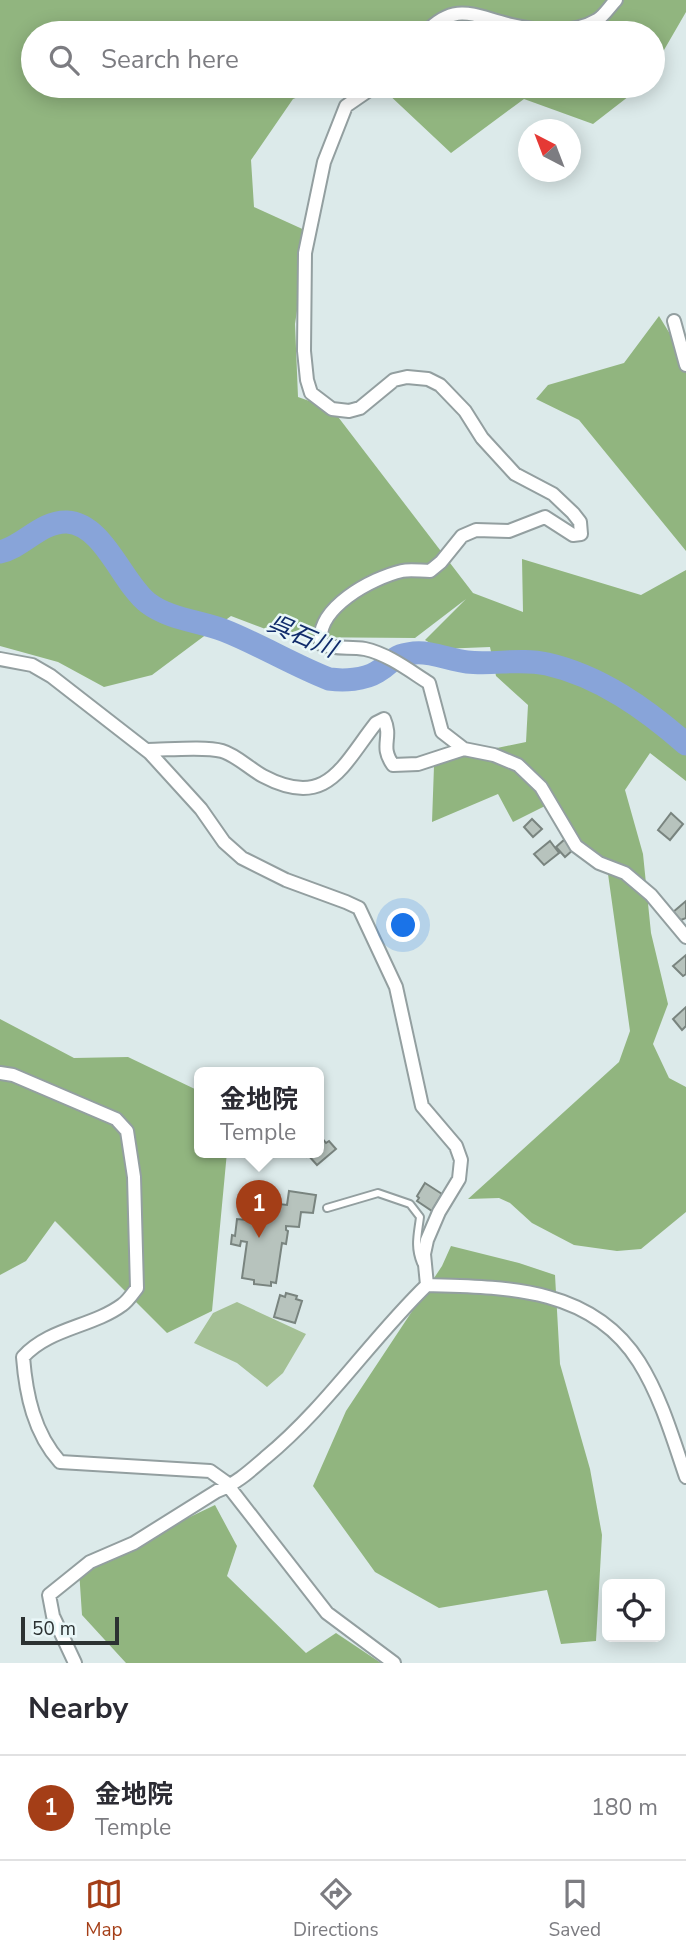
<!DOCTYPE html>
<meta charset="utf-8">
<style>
body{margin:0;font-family:"Nunito Sans","Noto Sans JP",sans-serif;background:#f2f2f3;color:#2b2b33}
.controls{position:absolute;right:21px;bottom:21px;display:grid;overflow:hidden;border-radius:10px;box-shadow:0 4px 18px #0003}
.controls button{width:63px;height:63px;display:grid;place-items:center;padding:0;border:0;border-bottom:2px solid #e1e1e2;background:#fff;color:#2b2b33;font:35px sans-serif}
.compass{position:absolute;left:518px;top:119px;width:63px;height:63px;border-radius:50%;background:#fff;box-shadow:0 4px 18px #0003;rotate:318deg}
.scale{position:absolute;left:21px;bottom:18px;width:98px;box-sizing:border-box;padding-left:7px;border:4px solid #2c3232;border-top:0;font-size:19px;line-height:24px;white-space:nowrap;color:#2c3232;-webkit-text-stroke:5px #e9f7f8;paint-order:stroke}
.you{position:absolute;left:404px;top:926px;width:24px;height:24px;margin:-18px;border:5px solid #fff;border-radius:50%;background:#1a73e8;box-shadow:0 0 0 10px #1a73e833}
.badge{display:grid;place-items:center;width:46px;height:46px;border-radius:50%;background:#a43e17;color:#fff;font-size:23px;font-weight:700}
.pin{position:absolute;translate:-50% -58px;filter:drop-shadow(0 2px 4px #0008)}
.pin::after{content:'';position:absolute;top:37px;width:24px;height:21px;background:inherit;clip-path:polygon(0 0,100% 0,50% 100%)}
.popup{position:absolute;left:194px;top:1067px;width:130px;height:91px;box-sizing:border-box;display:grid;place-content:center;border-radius:10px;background:#fff;filter:drop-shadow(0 2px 5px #0005);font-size:23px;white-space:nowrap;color:#7c7c81}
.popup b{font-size:26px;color:#2b2b33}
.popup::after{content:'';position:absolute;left:50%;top:100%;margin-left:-14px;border:14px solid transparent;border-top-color:#fff}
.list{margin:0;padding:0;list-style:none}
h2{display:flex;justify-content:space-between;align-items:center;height:91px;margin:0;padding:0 28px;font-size:30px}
h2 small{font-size:23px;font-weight:400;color:#7c7c81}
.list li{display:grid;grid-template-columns:46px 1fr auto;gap:21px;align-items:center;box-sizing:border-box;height:105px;padding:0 28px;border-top:2px solid #e1e1e2}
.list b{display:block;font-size:26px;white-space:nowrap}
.list p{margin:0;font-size:23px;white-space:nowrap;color:#7c7c81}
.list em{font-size:23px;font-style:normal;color:#7c7c81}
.icon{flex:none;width:38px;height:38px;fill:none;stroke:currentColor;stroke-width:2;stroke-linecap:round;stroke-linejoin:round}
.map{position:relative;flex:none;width:686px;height:1663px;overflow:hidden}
.search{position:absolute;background:#fff;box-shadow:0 4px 18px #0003;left:21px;right:21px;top:21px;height:77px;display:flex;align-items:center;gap:18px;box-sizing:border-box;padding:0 24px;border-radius:38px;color:#7c7c81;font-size:26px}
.sheet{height:196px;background:#fff}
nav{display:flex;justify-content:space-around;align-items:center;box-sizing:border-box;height:98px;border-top:2px solid #e1e1e2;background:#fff;font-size:19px;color:#7c7c81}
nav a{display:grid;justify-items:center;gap:4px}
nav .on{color:#a43e17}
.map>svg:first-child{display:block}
.green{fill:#a4c095}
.forest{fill:#91b57f}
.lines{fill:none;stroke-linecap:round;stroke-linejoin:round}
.river{stroke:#88a4d9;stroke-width:23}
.building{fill:#b7c3bd;stroke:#79847f;stroke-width:2}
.lane-casing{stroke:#939fa0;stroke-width:10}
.street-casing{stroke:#939fa0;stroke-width:16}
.lane{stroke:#fff;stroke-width:6}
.street{stroke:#fff;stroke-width:12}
.labels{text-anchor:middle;stroke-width:5;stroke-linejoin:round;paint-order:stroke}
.water-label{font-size:24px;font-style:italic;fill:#112c6b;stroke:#e9f7f8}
</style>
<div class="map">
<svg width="686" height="1663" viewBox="0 0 686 1663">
<rect width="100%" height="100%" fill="#dceaea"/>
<!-- green -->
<path class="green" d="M237,1302L306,1334L283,1373L267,1387L237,1363L194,1343L213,1313Z"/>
<!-- forest -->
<path class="forest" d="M0,0H686V12L653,69V33H33V86H326L293,99L251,160L254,207L309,232L295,324L298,397L332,409L473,593L523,612L522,559L641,595L686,570V781L650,753L625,790L643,854L651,933L668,1004L653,1044L669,1078L686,1087V1212L641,1249L617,1251L574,1245L532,1223L510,1203L499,1198L468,1199L619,1062L630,1031L608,874L551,803L513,822L498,794L432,822L434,766L478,752L526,742L528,705L496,676L490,647L440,649L425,640L466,599L415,638L287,637L231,616L152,675L104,687L58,662L0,646Z
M369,86H642L593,124L524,99L451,153L385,91Z
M659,316L686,360V551L579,420L536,399L548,385L624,363Z
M0,1019L74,1058L128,1057L199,1091L200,1152H227L212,1311L167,1333L55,1221L26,1261L0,1275Z
M451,1246L519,1263L555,1275L560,1364L590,1469L602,1535L596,1641L561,1644L547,1590L439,1608L375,1572L313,1486L346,1411L442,1266Z
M215,1505L237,1546L227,1576L306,1653L336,1633L381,1663H126L82,1615L79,1570Z"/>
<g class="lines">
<!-- river -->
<path class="river" d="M0,552C23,547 41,521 67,522C104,524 122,583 148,603C169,619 199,621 223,630C259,644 293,665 329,679C344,681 364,680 377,672C394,662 390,656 414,653C430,651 450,660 467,662C493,665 521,658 547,664C600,676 646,709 686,744"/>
</g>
<!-- building -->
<path class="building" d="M671,813L683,824L670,840L658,830Z
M532,819L542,829L533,837L524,827Z
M565,839L574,849L565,857L556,847Z
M550,841L559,853L544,865L534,854Z
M686,901V918L681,920L672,913Z
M686,955V974L683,976L673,966Z
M686,1007V1026L682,1030L673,1019Z
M322,1138L326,1143L329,1141L336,1149L317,1165L308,1155L306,1157L303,1155L306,1152H318V1141Z
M425,1183L442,1194L432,1211L417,1201L419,1198L417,1196Z
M289,1191L316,1195L313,1213L301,1212L299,1227L286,1226V1230L288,1231L286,1244L282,1243L276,1283L271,1282V1286L254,1284V1280L242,1278L247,1242L241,1241L240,1246L231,1244L232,1235L235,1236L237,1219L247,1220L249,1207L252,1208L253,1201L287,1205Z
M286,1293L297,1296L296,1299L302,1301L295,1323L274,1317L280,1295L285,1297Z"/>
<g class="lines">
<!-- lane casing -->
<g class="lane-casing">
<path id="lane" d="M327,1208L378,1193L410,1204L420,1217C418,1234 414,1246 421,1263"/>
</g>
<!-- street casing -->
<g class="street-casing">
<path id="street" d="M425,33C456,0 475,17 512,25C538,31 574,34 597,20C604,16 610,6 616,0
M375,86L346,106L324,162L305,253L304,351L307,380L311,393L332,409L349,411L360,408L394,380L407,377L428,379L440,385L465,411L482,438L515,474L553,494L573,513L580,522L581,534L573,535L545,517L509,531L476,530L462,536L441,562L430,571C421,571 410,569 402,571C372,578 315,608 321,644C336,650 350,646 365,649C388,654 410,671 429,683L442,732L464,749L494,755L518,765L541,787L576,846L599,863L625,873L651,895L686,937
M674,321L686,365
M0,659L32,665L51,676L150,753L201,809L224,842L242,858L286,880L346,902L359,908L396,987L422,1106L456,1146L461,1160L459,1179L439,1212L427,1240L424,1254L427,1285C370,1340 327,1407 265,1458C250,1471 236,1484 217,1491L134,1543L90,1562L49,1595L53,1616L75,1663
M147,750C166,750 205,746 222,751C236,755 250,769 263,776C327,810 342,766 376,723L384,719C393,739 379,745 393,765L418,764L464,749
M0,1073L13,1075L116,1119L127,1131L134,1177L137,1288C133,1293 128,1301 122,1305C92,1327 49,1328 23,1357C26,1395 34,1433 60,1462L210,1471L231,1486
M427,1285C506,1287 592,1287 639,1362C661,1397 673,1439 686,1477
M229,1487L327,1613L394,1663"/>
</g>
<!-- lane -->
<use href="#lane" class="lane"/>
<!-- street -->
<use href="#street" class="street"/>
</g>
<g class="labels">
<!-- water labels -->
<g class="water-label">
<text transform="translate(302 636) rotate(23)" y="8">呉石川</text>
</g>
</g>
</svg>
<div class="controls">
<button><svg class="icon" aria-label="locate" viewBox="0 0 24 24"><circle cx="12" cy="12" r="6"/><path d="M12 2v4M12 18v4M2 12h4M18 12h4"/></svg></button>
</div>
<svg class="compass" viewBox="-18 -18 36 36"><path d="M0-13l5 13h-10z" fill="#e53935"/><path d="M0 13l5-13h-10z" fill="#7c7c81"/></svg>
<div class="scale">50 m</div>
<div class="you"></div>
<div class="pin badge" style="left:259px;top:1238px">1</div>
<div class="popup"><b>金地院</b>Temple</div>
<div class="search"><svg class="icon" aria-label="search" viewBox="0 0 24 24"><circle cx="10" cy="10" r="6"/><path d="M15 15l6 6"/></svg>Search here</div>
</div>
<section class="sheet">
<h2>Nearby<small></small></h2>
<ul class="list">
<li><span class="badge">1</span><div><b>金地院</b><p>Temple</p></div><em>180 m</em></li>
</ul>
</section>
<nav>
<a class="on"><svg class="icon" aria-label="map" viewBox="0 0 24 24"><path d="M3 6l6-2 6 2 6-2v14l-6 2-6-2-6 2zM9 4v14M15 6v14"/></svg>Map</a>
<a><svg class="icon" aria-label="directions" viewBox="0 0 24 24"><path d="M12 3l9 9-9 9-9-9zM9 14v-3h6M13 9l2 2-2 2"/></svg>Directions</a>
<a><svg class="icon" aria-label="saved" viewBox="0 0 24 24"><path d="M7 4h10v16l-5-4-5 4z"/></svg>Saved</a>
</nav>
